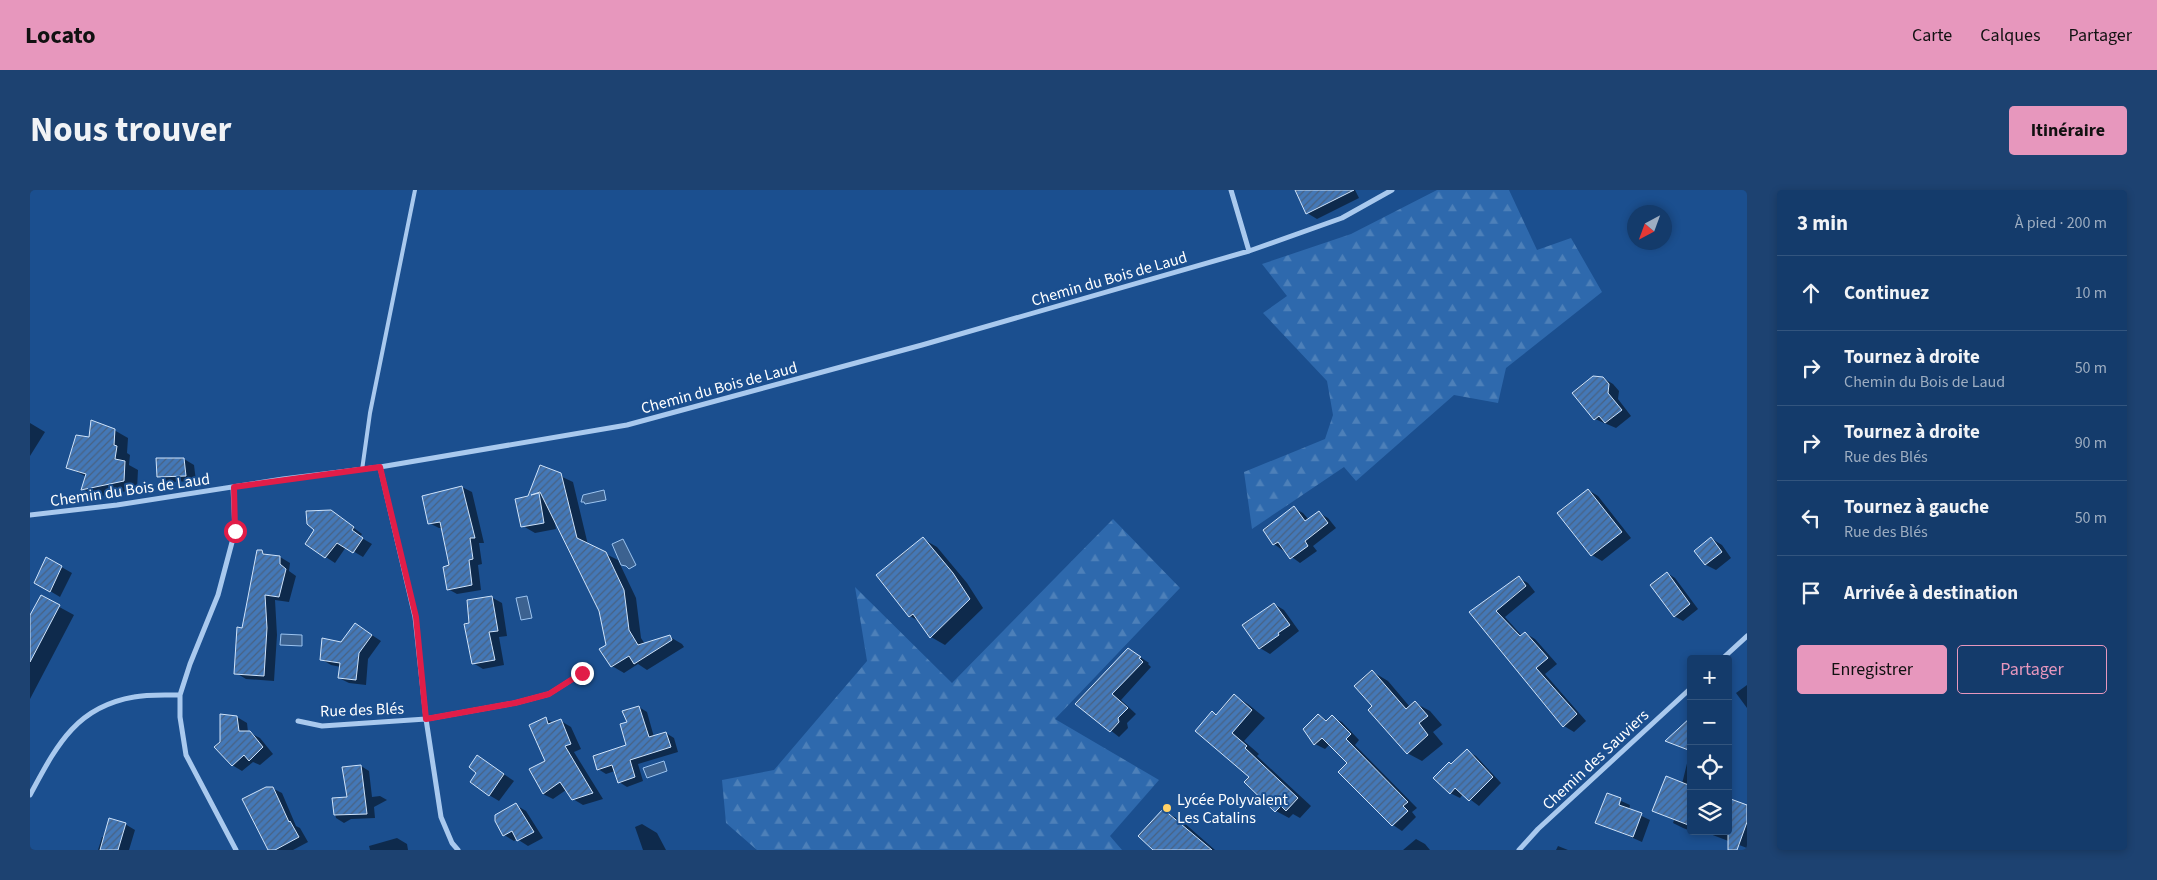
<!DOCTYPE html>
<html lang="fr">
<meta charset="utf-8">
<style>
body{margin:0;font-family:"Source Sans 3",sans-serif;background:#1d4271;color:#f1f3f6}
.controls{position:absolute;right:15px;bottom:15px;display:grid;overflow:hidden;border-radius:5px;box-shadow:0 2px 8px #0003}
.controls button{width:45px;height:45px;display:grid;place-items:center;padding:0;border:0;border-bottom:1px solid #33557e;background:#143b6b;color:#f1f3f6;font:25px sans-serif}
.compass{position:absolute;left:1597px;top:15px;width:45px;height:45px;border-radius:50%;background:#143b6b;box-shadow:0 2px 8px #0003;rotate:221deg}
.stop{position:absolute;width:15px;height:15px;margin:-11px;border:4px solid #e11d48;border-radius:50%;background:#fff}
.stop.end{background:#e11d48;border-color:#fff;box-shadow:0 1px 5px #0008}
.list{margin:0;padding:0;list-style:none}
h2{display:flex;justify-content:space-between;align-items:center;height:65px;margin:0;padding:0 20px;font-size:21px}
h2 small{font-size:16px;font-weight:400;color:#9dadc1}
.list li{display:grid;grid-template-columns:32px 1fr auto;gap:15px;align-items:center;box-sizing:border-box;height:75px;padding:0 20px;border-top:1px solid #33557e}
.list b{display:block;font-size:19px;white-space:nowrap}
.list p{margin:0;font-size:16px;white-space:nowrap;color:#9dadc1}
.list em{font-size:16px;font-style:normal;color:#9dadc1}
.actions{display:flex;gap:10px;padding:15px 20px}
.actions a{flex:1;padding:11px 0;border:1px solid #e797bd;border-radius:5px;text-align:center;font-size:18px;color:#e797bd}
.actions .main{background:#e797bd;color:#111}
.icon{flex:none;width:28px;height:28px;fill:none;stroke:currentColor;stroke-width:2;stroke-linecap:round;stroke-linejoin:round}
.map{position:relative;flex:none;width:1717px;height:660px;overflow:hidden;border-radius:5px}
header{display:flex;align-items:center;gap:30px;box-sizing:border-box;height:70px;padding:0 25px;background:#e797bd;color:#111}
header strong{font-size:24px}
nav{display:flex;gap:28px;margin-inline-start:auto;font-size:18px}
.intro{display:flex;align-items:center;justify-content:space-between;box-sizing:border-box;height:120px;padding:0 30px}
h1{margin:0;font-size:35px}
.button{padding:12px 22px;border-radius:5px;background:#e797bd;color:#111;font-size:18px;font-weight:700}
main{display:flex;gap:30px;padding:0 30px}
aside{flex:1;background:#143b6b;border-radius:5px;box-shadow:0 2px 8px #0003}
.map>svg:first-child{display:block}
.forest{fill:url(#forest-firs)}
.water{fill:#3c6290;stroke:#9cc4f0}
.shadow{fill:#0007}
.building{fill:url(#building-hatch);stroke:#cfe3fa}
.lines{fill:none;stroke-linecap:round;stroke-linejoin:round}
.service{stroke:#a9c9ee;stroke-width:4}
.minor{stroke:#a9c9ee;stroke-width:5}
.route{stroke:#e11d48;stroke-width:6}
.poi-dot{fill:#ffd166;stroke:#1b4f8f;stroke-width:2}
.labels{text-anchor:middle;stroke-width:4;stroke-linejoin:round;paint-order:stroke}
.street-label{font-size:16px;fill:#fff;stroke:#1b4f8f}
.poi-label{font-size:16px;fill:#fff;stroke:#1b4f8f;text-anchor:start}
</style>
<header>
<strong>Locato</strong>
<nav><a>Carte</a><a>Calques</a><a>Partager</a></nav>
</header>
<div class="intro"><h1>Nous trouver</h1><a class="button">Itinéraire</a></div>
<main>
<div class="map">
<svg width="1717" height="660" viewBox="0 0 1717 660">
<defs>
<pattern id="forest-firs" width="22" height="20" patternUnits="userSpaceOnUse" patternTransform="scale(1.25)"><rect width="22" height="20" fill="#2e69ad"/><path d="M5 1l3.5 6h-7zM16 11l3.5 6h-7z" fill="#4d80b9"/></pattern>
<pattern id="building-hatch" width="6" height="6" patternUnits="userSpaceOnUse" patternTransform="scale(1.25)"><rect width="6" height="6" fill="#4478b7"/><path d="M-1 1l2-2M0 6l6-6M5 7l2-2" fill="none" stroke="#486282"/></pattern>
</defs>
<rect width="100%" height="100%" fill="#1b4f8f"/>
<!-- forest -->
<path class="forest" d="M1407,0H1479L1507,60L1541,48L1572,102L1476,178L1468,213L1424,205L1326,291L1314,277L1222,339L1214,282L1295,249L1303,225L1297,191L1233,123L1257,106L1232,74L1321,44Z
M1083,329L1150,398L1025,529L1129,590L1080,646L1092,660H727L696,633L692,590L744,580L837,471L825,397L922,493Z"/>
<!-- water -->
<path class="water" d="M574,300L576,310L555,314L554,312H551L553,305Z
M593,349L606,375L599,379L596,376L591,375L582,354Z
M497,406L502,428L491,430L486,408Z
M251,444L272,445V456L250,455Z
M634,571L637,581L617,588L613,578Z"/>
<!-- shadow -->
<path class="shadow" d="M1266,0H1325L1329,8L1287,29L1277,23Z
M1573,188L1583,194L1589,201L1588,209L1601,226L1586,238L1565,229Z
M0,233L15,242L0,266Z
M84,240L98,248L97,263L100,265L99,275L108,280L107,299L66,307L53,299L57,287L37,277Z
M154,269L164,275L166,291L138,292L128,286Z
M511,277L543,292L558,355L588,370L606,408L611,448L615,454L640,447L652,454L654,457L617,480L608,474L594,483L582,476L571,421L524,329L526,339L505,343L493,336L499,307Z
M432,297L442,302L454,353H449L452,374L448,375L451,400L427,404L418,399L421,376L413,338H409L399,333Z
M1558,300L1568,306L1601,348L1572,371L1562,365Z
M1264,318L1273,323L1279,330L1289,323L1298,328L1306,338L1283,356L1287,361L1270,373L1244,354Z
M301,321L332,344L330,347L342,354L333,367L316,357L305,373L276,354Z
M893,349L907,357L937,393L953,418L915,455L901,447L890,432L880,426Z
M1682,349L1692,355L1701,368L1686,380L1676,375L1666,361Z
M232,362L239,366L250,367L260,373L259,381L266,386L259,412L245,410L247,445L244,491L216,489L206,483L213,439Z
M17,369L42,383L30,407L5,392Z
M1637,383L1645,388L1668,419L1653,431L1644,426Z
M1489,388L1498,393L1505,402L1475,427L1492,446L1495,443L1505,449L1527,474L1515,484L1556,531L1544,542L1534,536L1441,423Z
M11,407L44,425L0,509V428Z
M461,407L472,413L477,446L469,447L474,475L453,479L443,473L441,434Z
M1244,414L1254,420L1269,441L1240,464L1230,458L1214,435Z
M325,434L351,451L338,469L336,495L319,493L309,488L311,477L301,475L291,469L312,454Z
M1107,465L1119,473L1118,474L1121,477L1091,510L1106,524L1097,533L1098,538L1089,547L1047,514Z
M1343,482L1358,491L1380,517L1385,513L1400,521L1412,535L1403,542L1413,554L1392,571L1377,563L1344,517Z
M1717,495V518L1706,503Z
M1204,506L1218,514L1235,528L1214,551L1229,564L1227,566L1281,616L1270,628L1263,624L1259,628L1246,621L1220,587L1187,526Z
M609,517L617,522L624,547L636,543L644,548L648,562L608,574L613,591L597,597L589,592L585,581L576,584L568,579L598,556V533Z
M1289,525L1298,531L1302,527L1312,532L1329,550L1325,555L1387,618L1382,622L1386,627L1372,641L1363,635L1310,582L1319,573L1300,554L1295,559L1285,554Z
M207,527L217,533L218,542L230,548L243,564L230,575L223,572L212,581L202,575L191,552Z
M516,529L524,533L531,531L541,537L551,559L544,562L573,609L553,615L543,609L536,600L523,609L513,604L516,572Z
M1661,530V641L1653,638L1643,633L1644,630L1624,621L1652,594L1660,561L1637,551Z
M1437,561L1446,566L1471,593L1449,616L1433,604L1430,608L1420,603L1422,575Z
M448,567L484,591L469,611L459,605L448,583Z
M331,576L339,581L342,607L350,606L357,610L344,617L345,628L321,629L314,633L306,628L303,609L319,608Z
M242,598L252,603L266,636L270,638L278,652L263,660H239Z
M1578,605L1600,615L1599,620L1620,630L1612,652L1567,632Z
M486,615L496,621L513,648L498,656L487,649L484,651L474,645Z
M1717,616V658L1672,641H1698Z
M1133,621L1152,631L1185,660H1125Z
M95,634L105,640L99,660H68L72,647L75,648Z
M612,634L627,643L636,660H613L605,637Z
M367,648L377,654L378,660H340L339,656Z
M1386,649L1395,654L1400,660H1373Z
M1528,656L1538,660H1526Z"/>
<!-- building -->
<path class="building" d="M1265,0H1324L1276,24Z
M1563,186L1573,187L1579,194L1578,203L1592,220L1575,233L1569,226L1564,230L1542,203Z
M61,230L85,239L84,255L87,256L85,269L95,271L94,291L51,300L56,284L36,278L46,245L59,247Z
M126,268H154L156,286L127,287Z
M510,275L531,283L547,348L576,362L594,400L599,440L608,455L640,445L642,450L604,474L599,466L581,477L569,459L576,455L569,421L510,302L501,305L509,303L514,333L491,337L485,309L498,306Z
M432,296L445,348H440L443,369L439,370L442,395L417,400L413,377L419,375L410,332L398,334L392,306Z
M1558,299L1592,342L1561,366L1527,323Z
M1264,316L1275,331L1289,321L1298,333L1275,351L1278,356L1260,369L1248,352L1243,355L1233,340Z
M301,320L324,337L322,340L333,348L323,363L307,353L295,368L275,354L284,340L277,334L276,321Z
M893,347L923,383L940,409L900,448L883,424L879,427L846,385Z
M1681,347L1692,362L1675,375L1664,361Z
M227,360H232L233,364L250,366V374L256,379L249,407L235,405L237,438L234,486L204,484L207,437L212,438Z
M16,367L32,376L20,402L4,393Z
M1637,382L1660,414L1644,427L1620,395Z
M1489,386L1496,396L1466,421L1490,446L1495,442L1518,468L1506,478L1547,524L1533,537L1439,422Z
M11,405L30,415L0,472V425Z
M462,406L468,441L459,442L465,470L442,474L434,434L439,433L437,410Z
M1244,413L1260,435L1248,443L1249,445L1229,459L1212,435Z
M325,433L342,445L329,463L326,490L308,488L310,473L290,470L292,448L311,452Z
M1098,458L1111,467L1109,468L1113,472L1082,504L1098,518L1088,528L1089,532L1080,542L1045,514Z
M1342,480L1376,519L1385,511L1398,526L1389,533L1398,545L1377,564L1338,520L1342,516L1324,496Z
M1204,504L1222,520L1202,543L1217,556L1215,558L1268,608L1256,621L1251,616L1245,622L1214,592L1219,587L1165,541L1182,521L1186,525Z
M609,516L619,547L636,542L641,557L600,570L605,587L588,593L582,575L567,580L563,566L596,555L590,534L597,532L592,521Z
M190,524L207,526L209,541H220L233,557L219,571L214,565L202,576L184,557L190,552Z
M1288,524L1296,531L1302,525L1321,544L1316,549L1378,612L1373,616L1378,621L1362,636L1308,582L1317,573L1292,548L1284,555L1273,539Z
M516,527L518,534L531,529L541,554L535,556L563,603L542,610L530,592L513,604L499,579L515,571L499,535Z
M1661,527V561L1635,551Z
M1437,559L1463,587L1439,611L1425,598L1420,604L1403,588L1419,572L1421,574Z
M447,565L474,584L459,606L440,592L446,583L439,577Z
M331,575L337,624L304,625L302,608L317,607L312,577Z
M1636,586L1661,596V636L1622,621Z
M236,597H243L259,632L260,631L269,647L245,660H238L212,609Z
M1577,603L1591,608L1589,615L1612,623L1603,647L1565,633Z
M1698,608L1717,615V632L1707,660H1698Z
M486,613L504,642L487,651L482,641L473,646L465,631V625Z
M1133,619L1182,660H1123L1108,646Z
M79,628L96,633L88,660H70Z"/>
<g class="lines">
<!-- service -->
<path class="service" d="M332,280L340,223L385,0"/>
<!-- minor -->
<path class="minor" d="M1201,0L1219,61
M350,277L385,427L396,529L411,627L422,653L428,660
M203,297L205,341L188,405L160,474L150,505V527L156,565L206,660
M0,325L87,315L253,289L350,277L597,235L892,155L1219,61L1312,28L1362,0
M1692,469L1717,446
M268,531L292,536L396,529L485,513L519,504L552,483
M0,605C26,557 45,517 104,507C118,504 135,505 150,505
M1489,660L1508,639L1661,498"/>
</g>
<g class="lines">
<!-- route -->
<path class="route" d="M205,341L204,297L350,277L386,427L396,529L485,513L519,504L552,483"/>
</g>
<!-- markers -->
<circle class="poi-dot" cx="1137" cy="618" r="5"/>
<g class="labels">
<!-- street labels -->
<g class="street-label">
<text transform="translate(1079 88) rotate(-16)" y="6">Chemin du Bois de Laud</text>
<text transform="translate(689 197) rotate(-15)" y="6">Chemin du Bois de Laud</text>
<text transform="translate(100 299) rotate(-8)" y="6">Chemin du Bois de Laud</text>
<text transform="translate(332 519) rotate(-2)" y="6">Rue des Blés</text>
<text transform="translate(1565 569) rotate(-43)" y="6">Chemin des Sauviers</text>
</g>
<!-- poi labels -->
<g class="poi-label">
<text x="1147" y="615">Lycée Polyvalent<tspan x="1147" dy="18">Les Catalins</tspan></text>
</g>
</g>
</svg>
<div class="controls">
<button>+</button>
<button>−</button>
<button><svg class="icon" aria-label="locate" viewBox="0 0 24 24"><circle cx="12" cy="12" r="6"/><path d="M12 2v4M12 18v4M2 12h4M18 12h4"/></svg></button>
<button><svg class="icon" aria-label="layers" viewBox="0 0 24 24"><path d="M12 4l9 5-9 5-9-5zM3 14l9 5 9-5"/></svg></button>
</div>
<svg class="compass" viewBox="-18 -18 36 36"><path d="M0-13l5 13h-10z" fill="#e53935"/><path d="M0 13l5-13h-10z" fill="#9dadc1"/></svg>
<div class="stop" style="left:205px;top:341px"></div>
<div class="stop end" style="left:552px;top:483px"></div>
</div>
<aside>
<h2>3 min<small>À pied · 200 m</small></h2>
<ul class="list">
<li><svg class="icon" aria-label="ahead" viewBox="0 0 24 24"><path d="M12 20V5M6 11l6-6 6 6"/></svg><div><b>Continuez</b></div><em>10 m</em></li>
<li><svg class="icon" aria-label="right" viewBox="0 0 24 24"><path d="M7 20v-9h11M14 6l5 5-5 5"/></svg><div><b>Tournez à droite</b><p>Chemin du Bois de Laud</p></div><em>50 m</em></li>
<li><svg class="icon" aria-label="right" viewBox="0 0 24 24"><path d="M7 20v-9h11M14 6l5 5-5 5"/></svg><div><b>Tournez à droite</b><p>Rue des Blés</p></div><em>90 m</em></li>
<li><svg class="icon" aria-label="left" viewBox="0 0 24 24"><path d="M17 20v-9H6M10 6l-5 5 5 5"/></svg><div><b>Tournez à gauche</b><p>Rue des Blés</p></div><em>50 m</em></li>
<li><svg class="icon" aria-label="arrive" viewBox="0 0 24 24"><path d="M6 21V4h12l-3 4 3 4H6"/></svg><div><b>Arrivée à destination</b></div></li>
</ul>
<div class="actions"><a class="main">Enregistrer</a><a>Partager</a></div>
</aside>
</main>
